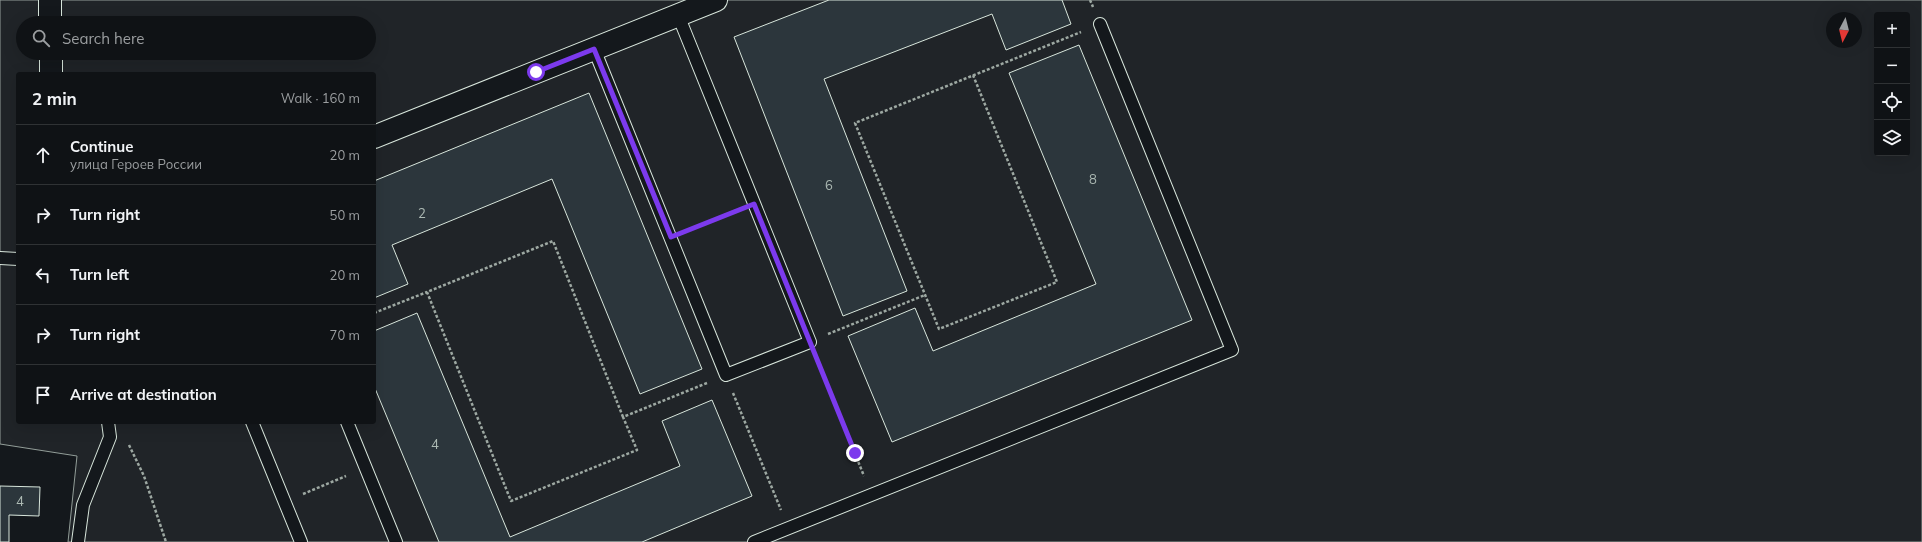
<!DOCTYPE html>
<meta charset="utf-8">
<style>
body{margin:0;font-family:Mulish,sans-serif;background:#181b1e;color:#f1f3f6}
.controls{position:absolute;right:12px;top:12px;display:grid;overflow:hidden;border-radius:4px;box-shadow:0 4px 16px #0002}
.controls button{width:36px;height:36px;display:grid;place-items:center;padding:0;border:0;border-bottom:1px solid #2f3234;background:#0f1215;color:#f1f3f6;font:20px sans-serif}
.compass{position:absolute;left:1826px;top:12px;width:36px;height:36px;border-radius:50%;background:#0f1215;box-shadow:0 4px 16px #0002;rotate:187deg}
.stop{position:absolute;width:12px;height:12px;margin:-9px;border:3px solid #7c3aed;border-radius:50%;background:#fff}
.stop.end{background:#7c3aed;border-color:#fff;box-shadow:0 1px 4px #0008}
.list{margin:0;padding:0;list-style:none}
h2{display:flex;justify-content:space-between;align-items:center;height:52px;margin:0;padding:0 16px;font-size:17px}
h2 small{font-size:13px;font-weight:400;color:#9b9ea0}
.list li{display:grid;grid-template-columns:26px 1fr auto;gap:12px;align-items:center;box-sizing:border-box;height:60px;padding:0 16px;border-top:1px solid #2f3234}
.list b{display:block;font-size:15px;white-space:nowrap}
.list p{margin:0;font-size:13px;white-space:nowrap;color:#9b9ea0}
.list em{font-size:13px;font-style:normal;color:#9b9ea0}
.icon{flex:none;width:22px;height:22px;fill:none;stroke:currentColor;stroke-width:2;stroke-linecap:round;stroke-linejoin:round}
.map{position:relative;flex:none;width:1922px;height:542px;overflow:hidden}
.search{position:absolute;background:#0f1215;box-shadow:0 4px 16px #0002;left:16px;top:16px;width:360px;height:44px;display:flex;align-items:center;gap:10px;box-sizing:border-box;padding:0 14px;border-radius:22px;color:#9b9ea0;font-size:15px}
.panel{position:absolute;background:#0f1215;box-shadow:0 4px 16px #0002;left:16px;top:72px;width:360px;height:352px;border-radius:4px}
.map>svg:first-child{display:block}
.green{fill:#202428;stroke:#939e99;fill-rule:evenodd}
.building{fill:#2c363c;stroke:#d8e6dc}
.lines{fill:none;stroke-linecap:round;stroke-linejoin:round}
.service-casing{stroke:#d8e6dc;stroke-width:14}
.minor-casing{stroke:#d8e6dc;stroke-width:24}
.path{stroke:#9da8a2;stroke-width:2.5;stroke-dasharray:3 2;stroke-linecap:butt}
.service{stroke:#14181c;stroke-width:12}
.minor{stroke:#14181c;stroke-width:22}
.route{stroke:#7c3aed;stroke-width:5}
.labels{text-anchor:middle;stroke-width:3;stroke-linejoin:round;paint-order:stroke}
.number-label{font-size:13px;fill:#adbab4}
</style>
<div class="map">
<svg width="1922" height="542" viewBox="0 0 1922 542">
<rect width="100%" height="100%" fill="#14181c"/>
<!-- green -->
<path class="green" d="M0,0H1922V542H68L77,456L0,444ZM1877,15H1907V153H1877ZM1832,18H1856V42H1832ZM23,23H369V53H23ZM18,74H374V422H18Z"/>
<!-- building -->
<path class="building" d="M829,0H1062L1071,24L1006,50L992,14L824,79L907,291L843,316L734,37Z
M1079,45L1192,320L892,442L848,336L915,308L933,351L1096,284L1009,73Z
M589,93L702,369L640,394L552,179L392,245L408,284L374,298V181Z
M417,313L510,537L680,466L662,421L712,400L752,496L642,542H439L374,386V331Z
M0,486L40,487L39,516L9,515V542H0Z"/>
<g class="lines">
<!-- service casing -->
<g class="service-casing">
<path id="service" d="M594,49L726,375L810,342L678,15
M0,258L18,259
M252,422L301,542
M347,422L396,542
M78,542L83,505L110,437L108,422
M754,542L1232,350L1100,24"/>
</g>
<!-- minor casing -->
<g class="minor-casing">
<path id="minor" d="M50,0V23
M51,53V74
M374,137L716,0"/>
</g>
<!-- path -->
<path class="path" d="M1090,0L1093,7
M973,75L1057,282L939,329L855,123L1081,32
M688,230L735,211
M374,313L427,292
M828,334L925,295
M817,360L864,476
M733,393L781,510
M623,417L553,241L427,292L511,501L637,450L623,417L707,383
M129,445L144,476L166,542
M303,494L346,476"/>
<!-- service -->
<use href="#service" class="service"/>
<!-- minor -->
<use href="#minor" class="minor"/>
</g>
<g class="lines">
<!-- route -->
<path class="route" d="M536,72L594,49L671,237L754,204L855,453"/>
</g>
<g class="labels">
<!-- number labels -->
<g class="number-label">
<text x="1093" y="184">8</text>
<text x="829" y="190">6</text>
<text x="422" y="218">2</text>
<text x="435" y="449">4</text>
<text x="20" y="506">4</text>
</g>
</g>
</svg>
<div class="controls">
<button>+</button>
<button>−</button>
<button><svg class="icon" aria-label="locate" viewBox="0 0 24 24"><circle cx="12" cy="12" r="6"/><path d="M12 2v4M12 18v4M2 12h4M18 12h4"/></svg></button>
<button><svg class="icon" aria-label="layers" viewBox="0 0 24 24"><path d="M12 4l9 5-9 5-9-5zM3 14l9 5 9-5"/></svg></button>
</div>
<svg class="compass" viewBox="-18 -18 36 36"><path d="M0-13l5 13h-10z" fill="#e53935"/><path d="M0 13l5-13h-10z" fill="#9b9ea0"/></svg>
<div class="stop" style="left:536px;top:72px"></div>
<div class="stop end" style="left:855px;top:453px"></div>
<div class="search"><svg class="icon" aria-label="search" viewBox="0 0 24 24"><circle cx="10" cy="10" r="6"/><path d="M15 15l6 6"/></svg>Search here</div>
<section class="panel">
<h2>2 min<small>Walk · 160 m</small></h2>
<ul class="list">
<li><svg class="icon" aria-label="ahead" viewBox="0 0 24 24"><path d="M12 20V5M6 11l6-6 6 6"/></svg><div><b>Continue</b><p>улица Героев России</p></div><em>20 m</em></li>
<li><svg class="icon" aria-label="right" viewBox="0 0 24 24"><path d="M7 20v-9h11M14 6l5 5-5 5"/></svg><div><b>Turn right</b></div><em>50 m</em></li>
<li><svg class="icon" aria-label="left" viewBox="0 0 24 24"><path d="M17 20v-9H6M10 6l-5 5 5 5"/></svg><div><b>Turn left</b></div><em>20 m</em></li>
<li><svg class="icon" aria-label="right" viewBox="0 0 24 24"><path d="M7 20v-9h11M14 6l5 5-5 5"/></svg><div><b>Turn right</b></div><em>70 m</em></li>
<li><svg class="icon" aria-label="arrive" viewBox="0 0 24 24"><path d="M6 21V4h12l-3 4 3 4H6"/></svg><div><b>Arrive at destination</b></div></li>
</ul>
</section>
</div>
